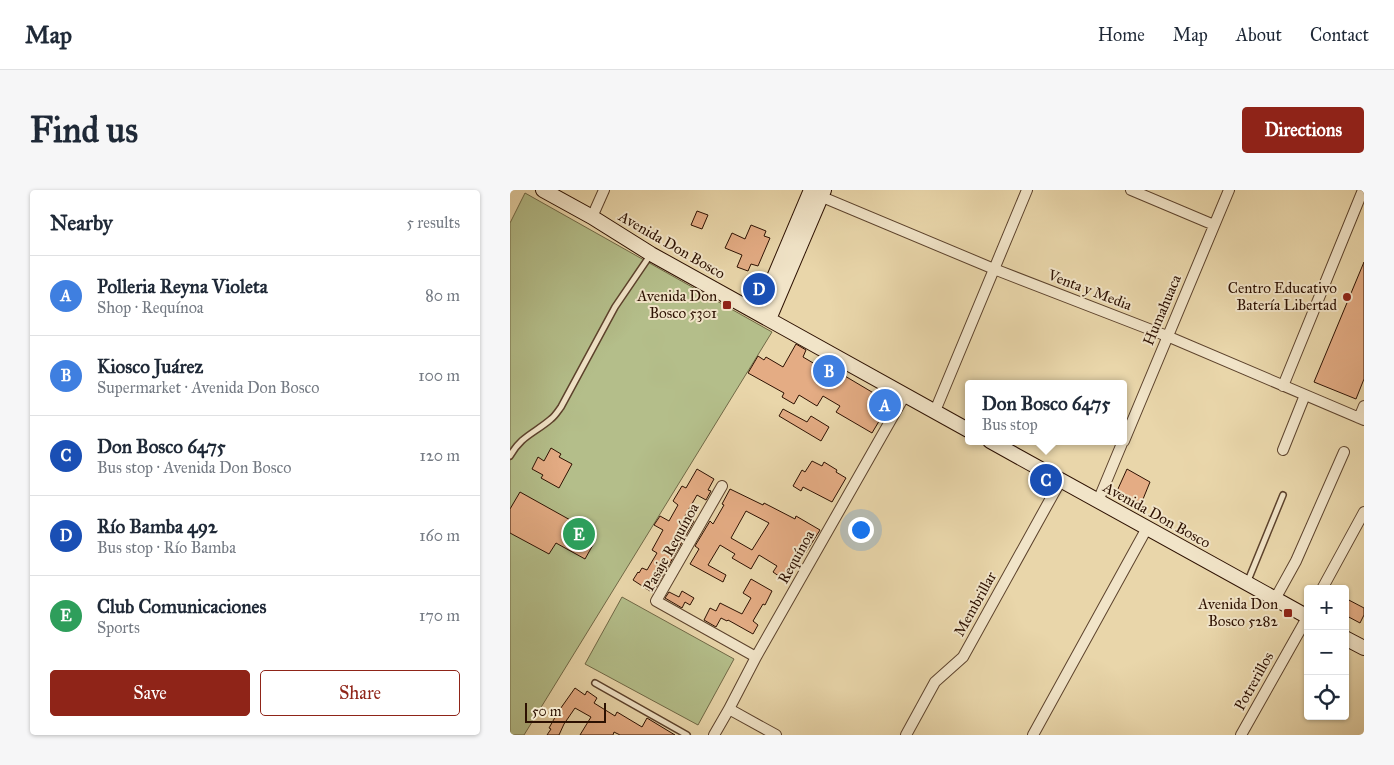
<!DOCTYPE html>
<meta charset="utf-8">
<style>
body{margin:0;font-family:"IM FELL Great Primer",serif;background:#f6f6f7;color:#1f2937}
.controls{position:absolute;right:15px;bottom:15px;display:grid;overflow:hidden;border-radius:5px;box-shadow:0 1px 4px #0004}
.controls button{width:45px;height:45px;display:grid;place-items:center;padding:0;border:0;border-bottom:1px solid #e0e1e3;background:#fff;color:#1f2937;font:25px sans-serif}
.scale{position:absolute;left:15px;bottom:12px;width:81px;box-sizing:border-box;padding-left:5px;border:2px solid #2d1102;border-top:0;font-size:14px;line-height:18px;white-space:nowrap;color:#2d1102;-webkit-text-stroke:4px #f1e4c8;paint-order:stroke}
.you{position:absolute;left:350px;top:339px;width:18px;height:18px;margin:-12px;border:4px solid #fff;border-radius:50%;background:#1a73e8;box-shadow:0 0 0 8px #1a73e833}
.badge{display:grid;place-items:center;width:32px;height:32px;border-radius:50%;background:#8f2418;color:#fff;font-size:16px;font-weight:700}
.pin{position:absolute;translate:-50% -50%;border:2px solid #fff;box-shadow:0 1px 5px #0006}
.popup{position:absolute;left:455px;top:190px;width:162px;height:65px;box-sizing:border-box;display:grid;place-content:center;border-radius:5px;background:#fff;filter:drop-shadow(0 1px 4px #0005);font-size:16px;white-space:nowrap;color:#747a83}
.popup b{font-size:19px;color:#1f2937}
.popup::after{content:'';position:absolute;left:50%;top:100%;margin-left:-10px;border:10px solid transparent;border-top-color:#fff}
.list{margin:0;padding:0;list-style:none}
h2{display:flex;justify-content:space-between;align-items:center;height:65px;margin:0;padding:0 20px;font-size:21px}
h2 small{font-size:16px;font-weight:400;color:#747a83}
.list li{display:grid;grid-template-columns:32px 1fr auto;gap:15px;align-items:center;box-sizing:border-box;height:80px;padding:0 20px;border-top:1px solid #e0e1e3}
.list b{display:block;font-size:19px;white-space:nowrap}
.list p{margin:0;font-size:16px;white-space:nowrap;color:#747a83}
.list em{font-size:16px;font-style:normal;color:#747a83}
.actions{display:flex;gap:10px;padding:15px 20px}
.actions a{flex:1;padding:11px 0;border:1px solid #8f2418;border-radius:5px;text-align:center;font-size:18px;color:#8f2418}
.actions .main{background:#8f2418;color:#fff}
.icon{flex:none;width:28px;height:28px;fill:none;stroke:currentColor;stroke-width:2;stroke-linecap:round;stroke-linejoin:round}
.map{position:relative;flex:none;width:854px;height:545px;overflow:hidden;border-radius:5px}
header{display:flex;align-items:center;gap:30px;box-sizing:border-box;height:70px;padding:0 25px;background:#fff;border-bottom:1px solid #e0e1e3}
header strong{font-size:24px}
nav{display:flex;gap:28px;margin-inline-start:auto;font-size:18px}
.intro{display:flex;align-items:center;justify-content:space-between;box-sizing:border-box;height:120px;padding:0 30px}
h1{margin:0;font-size:35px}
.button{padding:12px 22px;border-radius:5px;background:#8f2418;color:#fff;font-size:18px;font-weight:700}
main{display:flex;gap:30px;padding:0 30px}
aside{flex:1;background:#fff;border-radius:5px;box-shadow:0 1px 4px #0004}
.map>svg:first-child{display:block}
.green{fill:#b4be8a;stroke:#706846}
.building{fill:#e4ac84;stroke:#2d1102;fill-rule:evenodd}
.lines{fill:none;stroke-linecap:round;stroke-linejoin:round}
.service-casing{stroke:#5c422c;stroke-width:8}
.minor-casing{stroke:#5c422c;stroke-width:12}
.secondary-casing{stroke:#2d1102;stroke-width:16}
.service{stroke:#f1e4c8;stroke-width:5}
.minor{stroke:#f1e4c8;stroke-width:10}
.secondary{stroke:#f1e4c8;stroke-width:14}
.poi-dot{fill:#8f2418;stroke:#f1e4c8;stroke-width:2}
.labels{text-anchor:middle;stroke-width:4;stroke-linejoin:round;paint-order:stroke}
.street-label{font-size:15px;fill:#2d1102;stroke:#f1e4c8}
.poi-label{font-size:15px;fill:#2d1102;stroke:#f1e4c8;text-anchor:end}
</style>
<header>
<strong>Map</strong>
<nav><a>Home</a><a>Map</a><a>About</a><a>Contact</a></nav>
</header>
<div class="intro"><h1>Find us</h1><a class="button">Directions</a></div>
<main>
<aside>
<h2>Nearby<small>5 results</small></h2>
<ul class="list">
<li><span class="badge" style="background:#3f7fe0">A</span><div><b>Polleria Reyna Violeta</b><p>Shop · Requínoa</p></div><em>80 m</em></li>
<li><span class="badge" style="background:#3f7fe0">B</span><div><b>Kiosco Juárez</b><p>Supermarket · Avenida Don Bosco</p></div><em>100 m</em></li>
<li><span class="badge" style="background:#1a4fb4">C</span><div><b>Don Bosco 6475</b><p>Bus stop · Avenida Don Bosco</p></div><em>120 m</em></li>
<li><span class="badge" style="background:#1a4fb4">D</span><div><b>Río Bamba 492</b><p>Bus stop · Río Bamba</p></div><em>160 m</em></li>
<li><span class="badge" style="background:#2e9e5b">E</span><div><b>Club Comunicaciones</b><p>Sports</p></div><em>170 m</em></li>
</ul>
<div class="actions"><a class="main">Save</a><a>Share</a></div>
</aside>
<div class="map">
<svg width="854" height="545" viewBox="0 0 854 545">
<rect width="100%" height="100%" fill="#e9d6aa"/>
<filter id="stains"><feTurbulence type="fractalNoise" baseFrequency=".004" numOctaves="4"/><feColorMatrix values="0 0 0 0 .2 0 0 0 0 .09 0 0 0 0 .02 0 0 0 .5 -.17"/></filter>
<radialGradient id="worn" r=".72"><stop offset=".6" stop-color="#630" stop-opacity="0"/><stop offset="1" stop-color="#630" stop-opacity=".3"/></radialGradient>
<!-- green -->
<path class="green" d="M15,3L262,142L14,545H0V33Z
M112,407L224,469L188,535L75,474Z"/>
<!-- building -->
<path class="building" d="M187,21L198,25L192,39L181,35Z
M241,35L256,41L254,46L260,48L248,76L241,74L238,81L227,77L232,65L215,58L222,43L235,49Z
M854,72V189L846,209L804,192Z
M286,154L296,160L293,167L310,177L313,173L377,211L378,216L362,243L326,222L330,216L313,206L307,216L289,205L284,214L272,207L274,203L238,183L248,166L254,170L256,167L273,177Z
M273,219L297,232L301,226L319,237L311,251L269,226Z
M41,258L51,264L49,267L62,274L49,298L31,288L33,285L22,279L28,267L34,271Z
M302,271L312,276L314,272L327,280L326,282L336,288L322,312L293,297L291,301L283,296L292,280L295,282Z
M187,279L204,289L198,300L201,301L196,310L187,305L175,326L184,331L143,403L123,390L128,382L129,383L132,378L137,380L147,363L142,360L153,340L144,335L150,326L159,331L168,315L163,311L172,296L176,298Z
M617,279L640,292L631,314L607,301Z
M220,299L253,315L254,313L285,329L286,326L310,340L295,364L294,363L284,379L281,377L273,389L263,382L267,376L249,365L241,379L222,368L225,364L210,355L198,375L216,385L213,392L180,374L189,359L185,356L200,331L203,334L214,315L212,314ZM236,321L259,333L242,360L221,348Z
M10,302L71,336L69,338L79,344L76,348L84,353L75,369L46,353L39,364L0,343V319Z
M241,389L262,401L255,415L253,414L243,431L248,435L243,444L218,430L217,431L211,428L206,437L194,430L200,418L206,421L210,413L232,424L241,408L233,403Z
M172,401L184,408L180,415L175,412L172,418L155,408L159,402L169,407Z
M835,408L854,418V425L850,433L835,425Z
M65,498L75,505L77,501L87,508L84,513L105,526L107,522L132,537L137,528L165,545H110L104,542L103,545H70L81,527L65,518L54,534L49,545H37L41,539L39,538L48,522Z"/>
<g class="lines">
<!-- service casing -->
<g class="service-casing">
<path id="service" d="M0,266C11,246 25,243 41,229C45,226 48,221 51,217L105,117L141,64
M737,393L773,305
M85,493L177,545"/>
</g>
<!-- minor casing -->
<g class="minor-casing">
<path id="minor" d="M621,0L704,35
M305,4L484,79L657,146L854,230
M82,27L94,0
M773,196L853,0
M425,221L517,0
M849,228L854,216
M614,251L719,0
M773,260L795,205
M212,296L146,411L246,467
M588,311L613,251
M812,399L854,322
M765,409L786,371L834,262
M219,519L266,545
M204,545L219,519L246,467L395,205
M396,545L425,492L453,467L551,290
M523,545L637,338
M731,545L798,426"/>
</g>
<!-- secondary casing -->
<g class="secondary-casing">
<path id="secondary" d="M33,0L82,27L141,64L458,240
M249,123L301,0
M259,129L314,0
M480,251L798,427
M835,448L854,458"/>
</g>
<!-- service -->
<use href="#service" class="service"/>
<!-- minor -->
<use href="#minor" class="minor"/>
<!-- secondary -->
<use href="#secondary" class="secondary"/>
</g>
<!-- markers -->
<g class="poi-dot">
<circle cx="837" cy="107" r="5"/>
<rect x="212" y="110" width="10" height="10" rx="2.5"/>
<rect x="773" y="418" width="10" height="10" rx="2.5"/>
</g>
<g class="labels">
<!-- street labels -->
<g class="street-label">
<text transform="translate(162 55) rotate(30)" y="5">Avenida Don Bosco</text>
<text transform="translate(580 100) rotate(21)" y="5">Venta y Media</text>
<text transform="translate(652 120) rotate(-67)" y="5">Humahuaca</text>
<text transform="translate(647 325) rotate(29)" y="5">Avenida Don Bosco</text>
<text transform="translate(161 357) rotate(-61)" y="5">Pasaje Requínoa</text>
<text transform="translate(286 367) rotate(-61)" y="5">Requínoa</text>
<text transform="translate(465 414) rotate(-61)" y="5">Membrillar</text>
<text transform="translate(744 491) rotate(-61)" y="5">Potrerillos</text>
</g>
<!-- poi labels -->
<g class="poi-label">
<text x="827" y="103">Centro Educativo<tspan x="827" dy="17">Batería Libertad</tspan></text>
<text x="207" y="111">Avenida Don<tspan x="207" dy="17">Bosco 5301</tspan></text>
<text x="768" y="419">Avenida Don<tspan x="768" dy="17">Bosco 5282</tspan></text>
</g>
</g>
<rect width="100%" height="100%" filter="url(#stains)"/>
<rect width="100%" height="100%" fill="url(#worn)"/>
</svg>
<div class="controls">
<button>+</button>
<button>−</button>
<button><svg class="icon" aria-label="locate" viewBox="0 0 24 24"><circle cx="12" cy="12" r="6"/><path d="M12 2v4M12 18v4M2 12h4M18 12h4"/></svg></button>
</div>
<div class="scale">50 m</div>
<div class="you"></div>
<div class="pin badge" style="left:375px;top:215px;background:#3f7fe0">A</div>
<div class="pin badge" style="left:319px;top:181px;background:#3f7fe0">B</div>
<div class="pin badge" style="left:536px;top:290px;background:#1a4fb4">C</div>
<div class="popup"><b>Don Bosco 6475</b>Bus stop</div>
<div class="pin badge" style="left:249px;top:99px;background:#1a4fb4">D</div>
<div class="pin badge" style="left:69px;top:344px;background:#2e9e5b">E</div>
</div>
</main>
